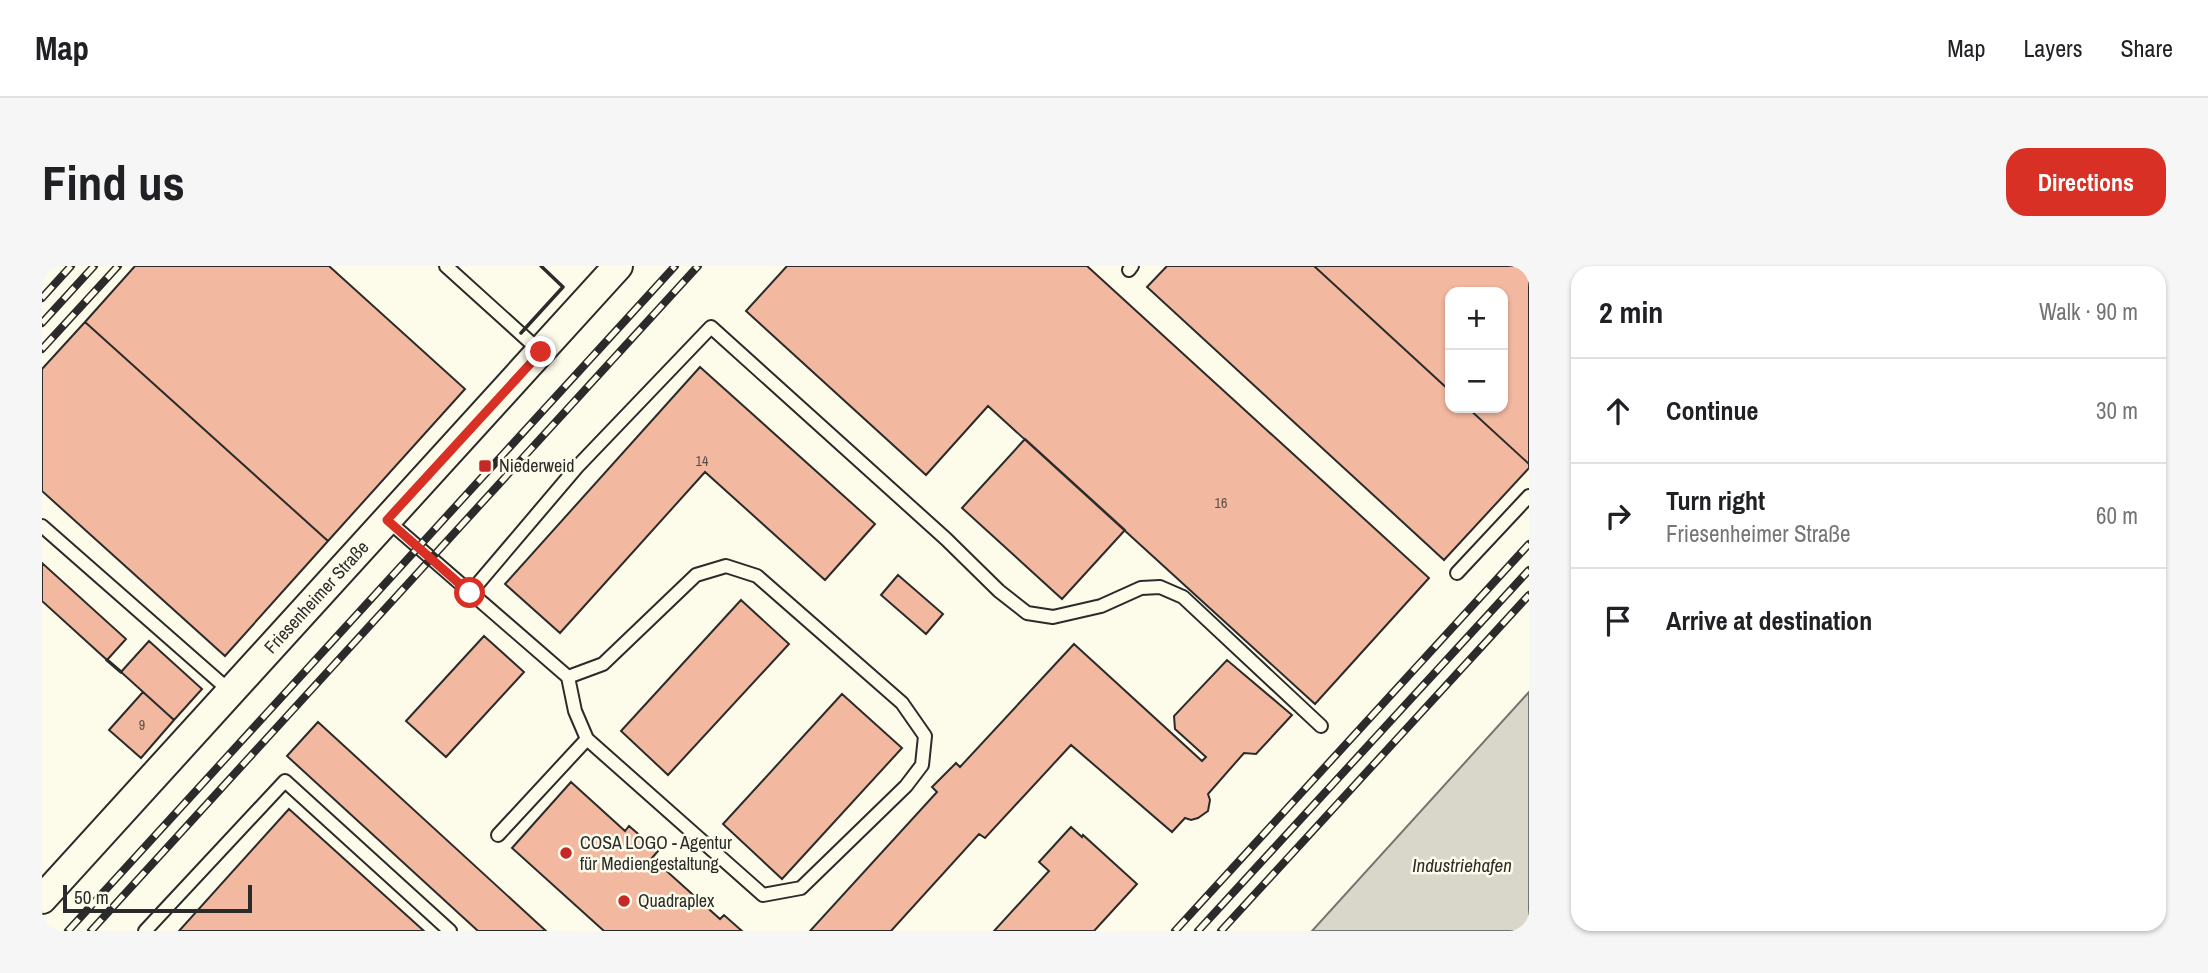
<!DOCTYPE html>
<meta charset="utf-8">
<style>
body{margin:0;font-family:"Archivo Narrow",sans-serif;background:#f6f6f6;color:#202124}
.controls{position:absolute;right:21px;top:21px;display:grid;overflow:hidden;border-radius:14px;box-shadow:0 2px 5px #0004}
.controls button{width:63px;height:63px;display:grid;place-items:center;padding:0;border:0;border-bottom:2px solid #e0e0e0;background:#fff;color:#202124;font:35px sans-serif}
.scale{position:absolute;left:21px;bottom:18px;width:189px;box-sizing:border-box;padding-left:7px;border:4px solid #2b2b2b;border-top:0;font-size:19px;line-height:24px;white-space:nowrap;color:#2b2b2b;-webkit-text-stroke:5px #fdfbea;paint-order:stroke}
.stop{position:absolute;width:21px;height:21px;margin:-16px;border:5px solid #d93025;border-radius:50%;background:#fff}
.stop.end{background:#d93025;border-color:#fff;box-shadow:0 2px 7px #0008}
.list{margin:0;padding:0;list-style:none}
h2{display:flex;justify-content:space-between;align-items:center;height:91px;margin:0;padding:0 28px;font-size:30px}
h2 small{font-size:23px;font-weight:400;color:#757577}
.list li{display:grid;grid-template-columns:46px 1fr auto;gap:21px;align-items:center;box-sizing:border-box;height:105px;padding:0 28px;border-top:2px solid #e0e0e0}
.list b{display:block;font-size:26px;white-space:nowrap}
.list p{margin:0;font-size:23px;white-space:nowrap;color:#757577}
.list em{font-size:23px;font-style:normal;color:#757577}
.icon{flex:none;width:38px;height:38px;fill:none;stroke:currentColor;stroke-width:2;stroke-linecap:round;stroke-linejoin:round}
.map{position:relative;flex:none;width:1487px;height:665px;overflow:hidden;border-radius:21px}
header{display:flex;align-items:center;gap:42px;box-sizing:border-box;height:98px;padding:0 35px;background:#fff;border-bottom:2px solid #e0e0e0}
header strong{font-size:33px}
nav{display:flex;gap:38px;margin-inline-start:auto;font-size:24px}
.intro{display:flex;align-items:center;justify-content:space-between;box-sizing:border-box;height:168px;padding:0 42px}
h1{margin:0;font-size:49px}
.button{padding:18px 32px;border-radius:21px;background:#d93025;color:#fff;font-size:24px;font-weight:700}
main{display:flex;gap:42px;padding:0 42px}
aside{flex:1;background:#fff;border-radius:21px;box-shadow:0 2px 5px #0004}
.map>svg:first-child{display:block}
.water{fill:#d8d7c9;stroke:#74746e;stroke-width:2}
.building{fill:#f2b8a0;stroke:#2b2b2b;stroke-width:2}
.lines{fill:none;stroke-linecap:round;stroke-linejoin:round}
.service-casing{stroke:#2b2b2b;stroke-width:16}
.tertiary-casing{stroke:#2b2b2b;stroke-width:32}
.service{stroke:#fdfbea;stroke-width:12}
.tertiary{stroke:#fdfbea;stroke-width:28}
.rail-casing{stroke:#2b2b2b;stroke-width:8}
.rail{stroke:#fdfbea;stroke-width:5;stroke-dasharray:16;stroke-linecap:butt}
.wall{stroke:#2b2b2b;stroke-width:3.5}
.route{stroke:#d93025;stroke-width:9}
.poi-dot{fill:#c62828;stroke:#fdfbea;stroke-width:2.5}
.labels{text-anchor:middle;stroke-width:5;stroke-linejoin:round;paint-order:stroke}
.number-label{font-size:14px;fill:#5d4e48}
.poi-label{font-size:18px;fill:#2b2b2b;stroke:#fdfbea;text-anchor:start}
.street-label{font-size:18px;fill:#2b2b2b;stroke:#fdfbea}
.water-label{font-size:19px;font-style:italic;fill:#2b2b2b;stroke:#fdfbea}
</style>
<header>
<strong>Map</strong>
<nav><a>Map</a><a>Layers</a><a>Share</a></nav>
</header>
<div class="intro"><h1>Find us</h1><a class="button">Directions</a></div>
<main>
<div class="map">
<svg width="1487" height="665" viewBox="0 0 1487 665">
<rect width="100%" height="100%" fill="#fdfbea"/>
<!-- water -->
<path class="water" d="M1487,426V665H1270Z"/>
<!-- building -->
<path class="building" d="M93,0H287L423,123L286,275L43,56Z
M745,0H1045L1387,312L1273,438L946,140L884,209L704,45Z
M1125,0H1272L1408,125V142H1426L1487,198V202L1402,294L1105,21Z
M1272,0H1487V198L1426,142H1461V26H1408V125Z
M43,56L286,275L183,390L0,225V103Z
M658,101L833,258L783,314L663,206L518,367L463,318Z
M983,173L1083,264L1020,333L920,242Z
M0,297L84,373L65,394L0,335Z
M856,309L901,348L884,368L839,329Z
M699,334L747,378L626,509L579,465Z
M442,370L482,406L404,491L364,455Z
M107,375L160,423L132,454L79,406Z
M1032,378L1160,495L1164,491L1133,463L1132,450L1185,394L1250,449L1214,488L1202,487L1166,528L1168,534L1166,545L1156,552L1149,554L1143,552L1130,566L1029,479L943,572L937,568L849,665H768L895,526L890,521L914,497L918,501Z
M101,426L132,454L99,492L67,464Z
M800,428L860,482L740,613L681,558Z
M276,456L504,665H436L245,490Z
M529,516L583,565L587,560L616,585L610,592L678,653L682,649L700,665H562L470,582Z
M247,543L382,665H137Z
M1029,561L1040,571L1041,569L1095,618L1052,665H952L1007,605L997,596Z"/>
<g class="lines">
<!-- service casing -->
<g class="service-casing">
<path id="service" d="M404,0L499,86
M1087,4L1090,0
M345,254L526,411L561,398L654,309L684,300L715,310L860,437L883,470L880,499L864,520L759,622L721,629L545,473L533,445L526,411
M0,260L189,426
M1415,307L1487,230
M428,327L535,201L669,61L904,273L957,325L985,347L1011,351L1059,340L1099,322L1118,321L1141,331L1279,460
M456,569L545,473
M103,665L243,515L408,665"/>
</g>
<!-- tertiary casing -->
<g class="tertiary-casing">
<g id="tertiary">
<path id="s1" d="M0,633L576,0"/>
</g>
</g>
<!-- service -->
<use href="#service" class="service"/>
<!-- tertiary -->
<use href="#tertiary" class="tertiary"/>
<!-- rail casing -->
<g class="rail-casing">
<path id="rail" d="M0,32L29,0
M0,57L52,0
M0,83L76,0
M26,665L633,0
M49,665L656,0
M1133,665L1487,278
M1156,665L1487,304
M1179,665L1487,329"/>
</g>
<!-- rail -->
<use href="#rail" class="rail"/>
<!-- wall -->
<path class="wall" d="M479,67L521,21L499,0
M65,394L79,406"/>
</g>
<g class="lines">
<!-- route -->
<path class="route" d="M428,327L345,254L499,86"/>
</g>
<!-- markers -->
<g class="poi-dot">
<rect x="436" y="193" width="14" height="14" rx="3.5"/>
<circle cx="524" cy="587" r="7"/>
<circle cx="582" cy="635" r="7"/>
</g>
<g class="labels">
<!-- number labels -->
<g class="number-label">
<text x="660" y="200">14</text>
<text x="1179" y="242">16</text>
<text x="100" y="464">9</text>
</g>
<!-- poi labels -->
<g class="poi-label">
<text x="457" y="206">Niederweid</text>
<text x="538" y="583">COSA LOGO - Agentur<tspan x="538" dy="21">für Mediengestaltung</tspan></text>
<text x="596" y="641">Quadraplex</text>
</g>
<!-- street labels -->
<g class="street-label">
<text dy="6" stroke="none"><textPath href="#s1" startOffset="408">Friesenheimer Straße</textPath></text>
</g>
<!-- water labels -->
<g class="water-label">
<text x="1420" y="606">Industriehafen</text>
</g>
</g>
</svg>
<div class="controls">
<button>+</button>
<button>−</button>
</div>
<div class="scale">50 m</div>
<div class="stop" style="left:428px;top:327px"></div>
<div class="stop end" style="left:499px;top:86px"></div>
</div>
<aside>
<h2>2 min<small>Walk · 90 m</small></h2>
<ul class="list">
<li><svg class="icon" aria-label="ahead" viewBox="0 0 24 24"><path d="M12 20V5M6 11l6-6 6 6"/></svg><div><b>Continue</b></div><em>30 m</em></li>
<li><svg class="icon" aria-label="right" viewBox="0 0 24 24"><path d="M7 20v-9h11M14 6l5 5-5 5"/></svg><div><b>Turn right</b><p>Friesenheimer Straße</p></div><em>60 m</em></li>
<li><svg class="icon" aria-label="arrive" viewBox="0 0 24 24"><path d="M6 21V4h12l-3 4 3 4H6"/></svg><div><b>Arrive at destination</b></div></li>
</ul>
</aside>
</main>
